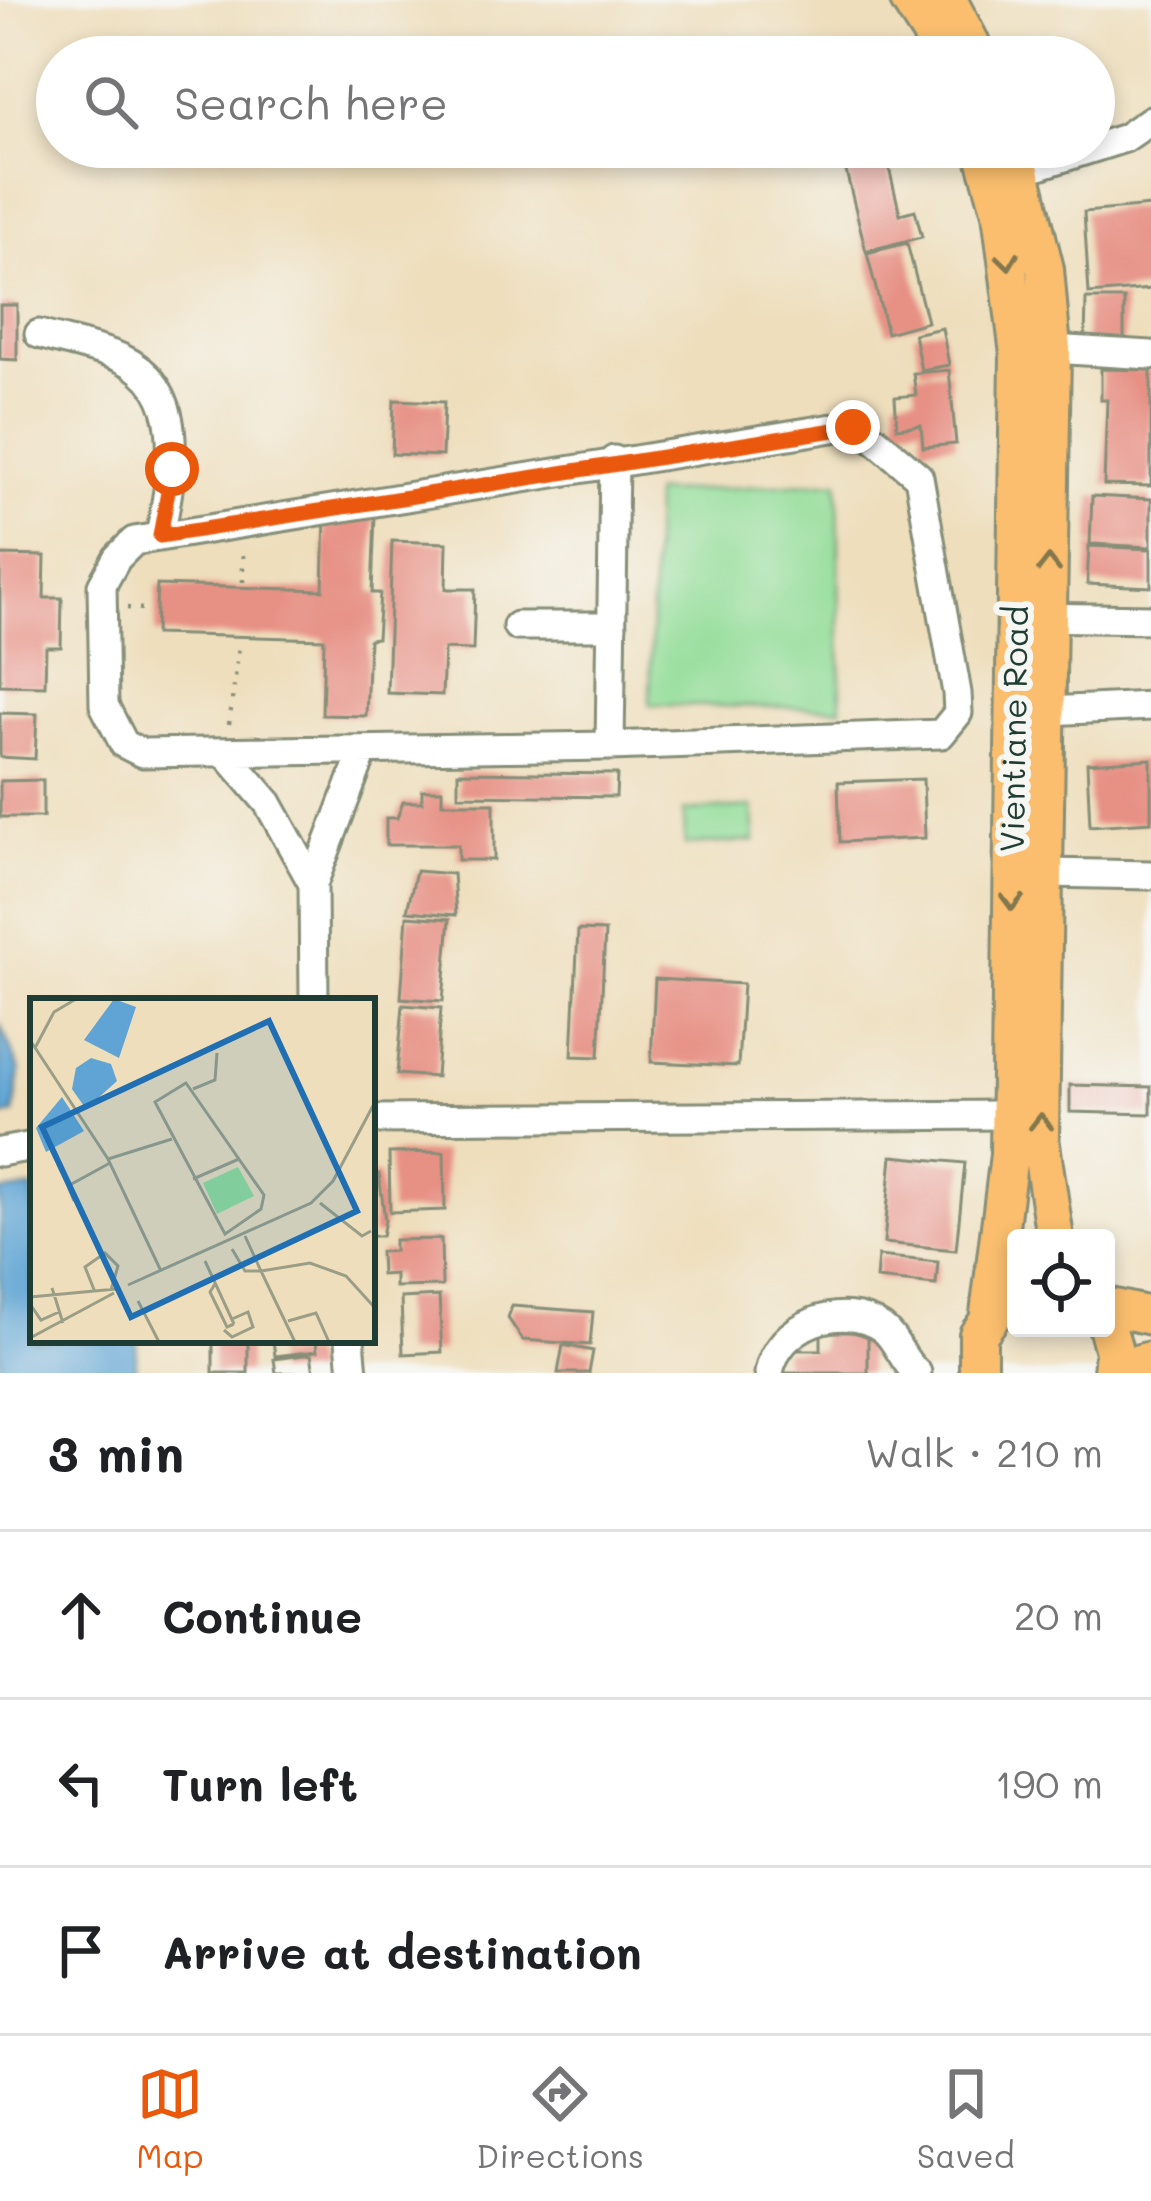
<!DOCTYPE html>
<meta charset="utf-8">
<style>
body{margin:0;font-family:Mali,sans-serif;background:#f6f6f6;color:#202124}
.controls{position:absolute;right:36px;bottom:36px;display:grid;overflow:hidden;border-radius:12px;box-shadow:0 6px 18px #0003}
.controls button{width:108px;height:108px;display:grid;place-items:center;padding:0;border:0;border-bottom:3px solid #e0e0e0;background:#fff;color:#202124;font:60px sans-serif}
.stop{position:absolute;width:36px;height:36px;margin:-27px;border:9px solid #ea580c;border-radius:50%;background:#fff}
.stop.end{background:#ea580c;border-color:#fff;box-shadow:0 3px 12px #0008}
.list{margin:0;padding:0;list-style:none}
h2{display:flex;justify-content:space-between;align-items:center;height:156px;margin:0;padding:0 48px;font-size:51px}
h2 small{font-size:39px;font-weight:400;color:#757577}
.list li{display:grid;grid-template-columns:78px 1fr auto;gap:36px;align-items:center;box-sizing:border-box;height:168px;padding:0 48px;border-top:3px solid #e0e0e0}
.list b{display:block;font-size:45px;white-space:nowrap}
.list em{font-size:39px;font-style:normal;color:#757577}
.icon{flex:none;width:66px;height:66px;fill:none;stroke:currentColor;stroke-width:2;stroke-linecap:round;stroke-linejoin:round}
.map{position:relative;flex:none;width:1151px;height:1373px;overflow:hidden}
.search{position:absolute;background:#fff;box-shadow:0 6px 18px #0003;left:36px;right:36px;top:36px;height:132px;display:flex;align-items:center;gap:30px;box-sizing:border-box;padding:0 42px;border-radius:66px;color:#757577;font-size:45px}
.sheet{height:660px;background:#fff}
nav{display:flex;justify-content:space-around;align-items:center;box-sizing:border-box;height:168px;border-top:3px solid #e0e0e0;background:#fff;font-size:33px;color:#757577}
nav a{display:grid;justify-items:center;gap:6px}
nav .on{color:#ea580c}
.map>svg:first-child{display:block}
.green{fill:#93dd98;stroke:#598d66;stroke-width:3}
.water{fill:#5fa4d4;stroke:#3f7084;stroke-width:3}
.building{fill:#e79185}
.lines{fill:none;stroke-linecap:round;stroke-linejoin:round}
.minor-casing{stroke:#868e78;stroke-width:33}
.major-casing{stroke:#868e78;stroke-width:42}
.path{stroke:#868e78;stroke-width:4.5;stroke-dasharray:3 9;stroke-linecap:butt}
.minor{stroke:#fff;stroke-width:27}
.major{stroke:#fabe6e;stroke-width:36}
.oneway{stroke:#82774e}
.route{stroke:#ea580c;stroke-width:15}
.labels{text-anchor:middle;stroke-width:12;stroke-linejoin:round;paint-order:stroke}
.street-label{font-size:33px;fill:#1f3d34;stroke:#f6f6f2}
.inset-road{fill:none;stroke:#9b9e86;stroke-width:3}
.view{fill:#1f6fb2;fill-opacity:0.15;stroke:#1f6fb2;stroke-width:6}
.inset-edge{fill:none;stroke:#1f3d34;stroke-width:6}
</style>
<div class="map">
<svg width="1151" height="1373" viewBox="0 0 1151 1373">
<rect width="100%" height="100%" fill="#f6f6f2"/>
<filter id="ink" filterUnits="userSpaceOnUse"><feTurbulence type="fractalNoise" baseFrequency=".00833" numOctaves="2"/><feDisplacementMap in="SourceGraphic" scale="24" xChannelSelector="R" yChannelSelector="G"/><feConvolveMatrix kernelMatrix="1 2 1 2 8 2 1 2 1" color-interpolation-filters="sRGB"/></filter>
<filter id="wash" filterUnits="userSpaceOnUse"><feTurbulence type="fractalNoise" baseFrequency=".004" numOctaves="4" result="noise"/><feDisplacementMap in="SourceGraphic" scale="48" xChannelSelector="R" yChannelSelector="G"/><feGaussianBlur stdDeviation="2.7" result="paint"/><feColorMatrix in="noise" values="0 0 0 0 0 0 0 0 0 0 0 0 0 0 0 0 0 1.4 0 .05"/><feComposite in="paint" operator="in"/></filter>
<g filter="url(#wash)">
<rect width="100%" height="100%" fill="#eedebc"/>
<!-- green -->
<path class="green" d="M838,481L841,708L650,705L654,493Z
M753,807L755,841L685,845L684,811Z"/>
<!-- water -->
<path class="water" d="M0,1024L20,1071L14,1114L0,1117Z
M33,1188V1340H137L135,1373H0V1192Z"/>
<g id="blocks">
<!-- building -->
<path class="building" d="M840,147H884L900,214L915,210L922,237L866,251Z
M1151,206V289L1089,294L1084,212Z
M907,243L927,322L887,333L867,253Z
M1086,299H1124V342H1085Z
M0,305H17V360L0,359Z
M942,328L949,365L921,370L914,334Z
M1101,369L1151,370V486L1104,485L1107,400H1101Z
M949,370L956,444L923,447L921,425L897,428L895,397L916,395L913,373Z
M394,400L444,402L442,456L392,454Z
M1092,496L1151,499V547L1090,544Z
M325,513L375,515L372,593H380L377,638L369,639L366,716L322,715L324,639L155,634L157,585L323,590Z
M392,541L447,543L446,589H475L473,650L444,649L442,695L387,693Z
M1089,546L1151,549V587L1087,584Z
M0,555L45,556L44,598H62L61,647H46L45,686L0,685Z
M0,713L37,714L35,759L0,757Z
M1151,759V822L1090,826L1087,763Z
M458,772L617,774L616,797L458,795Z
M923,779L925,838L840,842L838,782Z
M43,780V817H0V781Z
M422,790H442V803H494V860H458V845H386V818H397L403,802H422Z
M416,871L453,874L456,915L407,911Z
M407,916L450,919L443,1001L401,998Z
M578,930L605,931L599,1057L572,1056Z
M655,979L743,984L738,1066L651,1062Z
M403,1005L441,1008L436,1077L397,1074Z
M1070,1085L1151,1087V1114L1070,1112Z
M444,1152L445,1210L390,1212L389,1153Z
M892,1156L965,1163L956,1250L884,1243Z
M379,1174L385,1220L382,1236H372V1175Z
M441,1239L442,1286L395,1287V1274L381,1275L380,1252L394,1251V1240Z
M878,1256L938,1262L936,1285L876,1279Z
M439,1296L442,1352L403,1354L401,1298Z
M512,1306L593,1312L590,1345L523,1340L508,1318Z
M821,1332H868V1373H783V1350H821Z
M213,1340H248V1373H213Z
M273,1340H316L317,1351L275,1356Z
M563,1345L593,1351L589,1373H558Z
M311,1354L314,1373H276L274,1359Z"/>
</g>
</g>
<g filter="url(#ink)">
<use href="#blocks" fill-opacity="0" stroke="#868e78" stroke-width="3"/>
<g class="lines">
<!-- minor casing -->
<g class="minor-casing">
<path id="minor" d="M1024,170L1125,138L1151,120
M39,334C66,342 96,347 121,358C191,390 171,476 160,536
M1052,349L1151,355
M839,427L865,431L919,477L957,693L958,713L941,734L610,746L142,753L124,744L104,705L102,585L117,558L134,541Z
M1033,617L1151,619
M517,626H612
M1048,711L1151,706
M610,746L614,460
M226,754L268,803L313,884
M1046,873L1151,875
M314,1001L313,884L363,752
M372,1119L1009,1115
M0,1152L33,1146
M350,1340L353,1373
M769,1373C777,1325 842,1300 882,1328C897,1339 902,1361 917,1373"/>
</g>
<!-- major casing -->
<g class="major-casing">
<path id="major" d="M909,0L946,57
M948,0L978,57
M982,147L1001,213L1019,354L1009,1155L989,1314
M1015,147L1045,269L1052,349L1040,1138L1055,1238
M1106,1306L1151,1316
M1106,1323L1114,1351L1112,1373
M1113,1370L1151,1360
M978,1373V1335L1006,1297"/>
</g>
<!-- path -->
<path class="path" d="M243,582V551
M127,608L146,609
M229,724L239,646"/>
<!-- minor -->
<use href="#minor" class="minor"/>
<!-- major -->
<use href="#major" class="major"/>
</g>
<!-- one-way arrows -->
<defs><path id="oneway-chevron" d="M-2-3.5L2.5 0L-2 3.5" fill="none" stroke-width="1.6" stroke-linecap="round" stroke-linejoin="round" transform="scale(3)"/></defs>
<g class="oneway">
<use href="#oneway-chevron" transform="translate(1008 261) rotate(82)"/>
<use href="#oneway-chevron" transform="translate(1049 564) rotate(-90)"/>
<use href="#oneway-chevron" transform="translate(1012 902) rotate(91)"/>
<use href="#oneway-chevron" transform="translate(1041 1122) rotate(-90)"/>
</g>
</g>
<g class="lines" filter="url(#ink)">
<!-- route -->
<path class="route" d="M172,469L160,536L853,427"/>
</g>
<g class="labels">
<!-- street labels -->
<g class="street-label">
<text transform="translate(1014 729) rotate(-89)" y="12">Vientiane Road</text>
</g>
</g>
<!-- overview -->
<g transform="translate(30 998)">
<rect width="345" height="345" fill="#eedebc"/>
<path d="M208,169L224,198L187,216L173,185Z" fill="#93dd98"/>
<path d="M84,1L106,9L89,60L54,42ZM61,60L81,66L87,83L56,111L42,91L46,70ZM32,99L54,133L16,154L6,130Z" fill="#5fa4d4"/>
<path class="inset-road" d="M0,42L78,161L131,273M5,50L24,14L46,1M156,85L234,197L231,211L195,236L125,104ZM163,91L185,82L187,55M78,161L142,141M163,181L209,161M44,203L38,188L80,165M290,205L332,238L341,233M215,238L231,273L280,265L316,278L345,310M202,251L215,273H231L265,344M175,263L204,326M185,286L180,294L197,329L204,326M98,287L281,205L303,183L345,104M22,290L33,325M65,294L55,269L75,255L88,268L81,292M0,299L86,291M108,303L129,344M0,306L11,322L29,314M258,323L286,315L299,344M194,332L202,339L223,329L218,314L202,321M0,340L84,295"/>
<path class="view" d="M239,23L327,213L101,319L12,129Z"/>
<rect width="345" height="345" class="inset-edge"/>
</g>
</svg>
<div class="controls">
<button><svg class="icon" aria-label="locate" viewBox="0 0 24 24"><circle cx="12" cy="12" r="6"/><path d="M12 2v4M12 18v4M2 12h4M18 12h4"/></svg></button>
</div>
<div class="stop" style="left:172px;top:469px"></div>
<div class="stop end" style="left:853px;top:427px"></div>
<div class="search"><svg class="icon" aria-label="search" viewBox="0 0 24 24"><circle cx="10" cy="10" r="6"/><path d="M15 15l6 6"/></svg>Search here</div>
</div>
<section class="sheet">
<h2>3 min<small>Walk · 210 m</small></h2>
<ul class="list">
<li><svg class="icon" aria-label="ahead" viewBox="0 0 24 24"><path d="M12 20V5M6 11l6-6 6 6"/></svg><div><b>Continue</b></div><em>20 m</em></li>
<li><svg class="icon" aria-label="left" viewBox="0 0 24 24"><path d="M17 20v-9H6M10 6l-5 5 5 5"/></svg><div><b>Turn left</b></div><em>190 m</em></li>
<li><svg class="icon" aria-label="arrive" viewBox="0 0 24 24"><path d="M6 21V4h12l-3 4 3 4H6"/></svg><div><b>Arrive at destination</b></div></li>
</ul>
</section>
<nav>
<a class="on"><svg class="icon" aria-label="map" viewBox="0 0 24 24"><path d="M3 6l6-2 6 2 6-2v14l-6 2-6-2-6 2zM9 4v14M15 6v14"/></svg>Map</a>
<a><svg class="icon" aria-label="directions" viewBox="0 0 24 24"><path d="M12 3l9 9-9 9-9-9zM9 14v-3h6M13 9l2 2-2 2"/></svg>Directions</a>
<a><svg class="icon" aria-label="saved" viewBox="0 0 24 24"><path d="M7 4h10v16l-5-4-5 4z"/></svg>Saved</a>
</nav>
